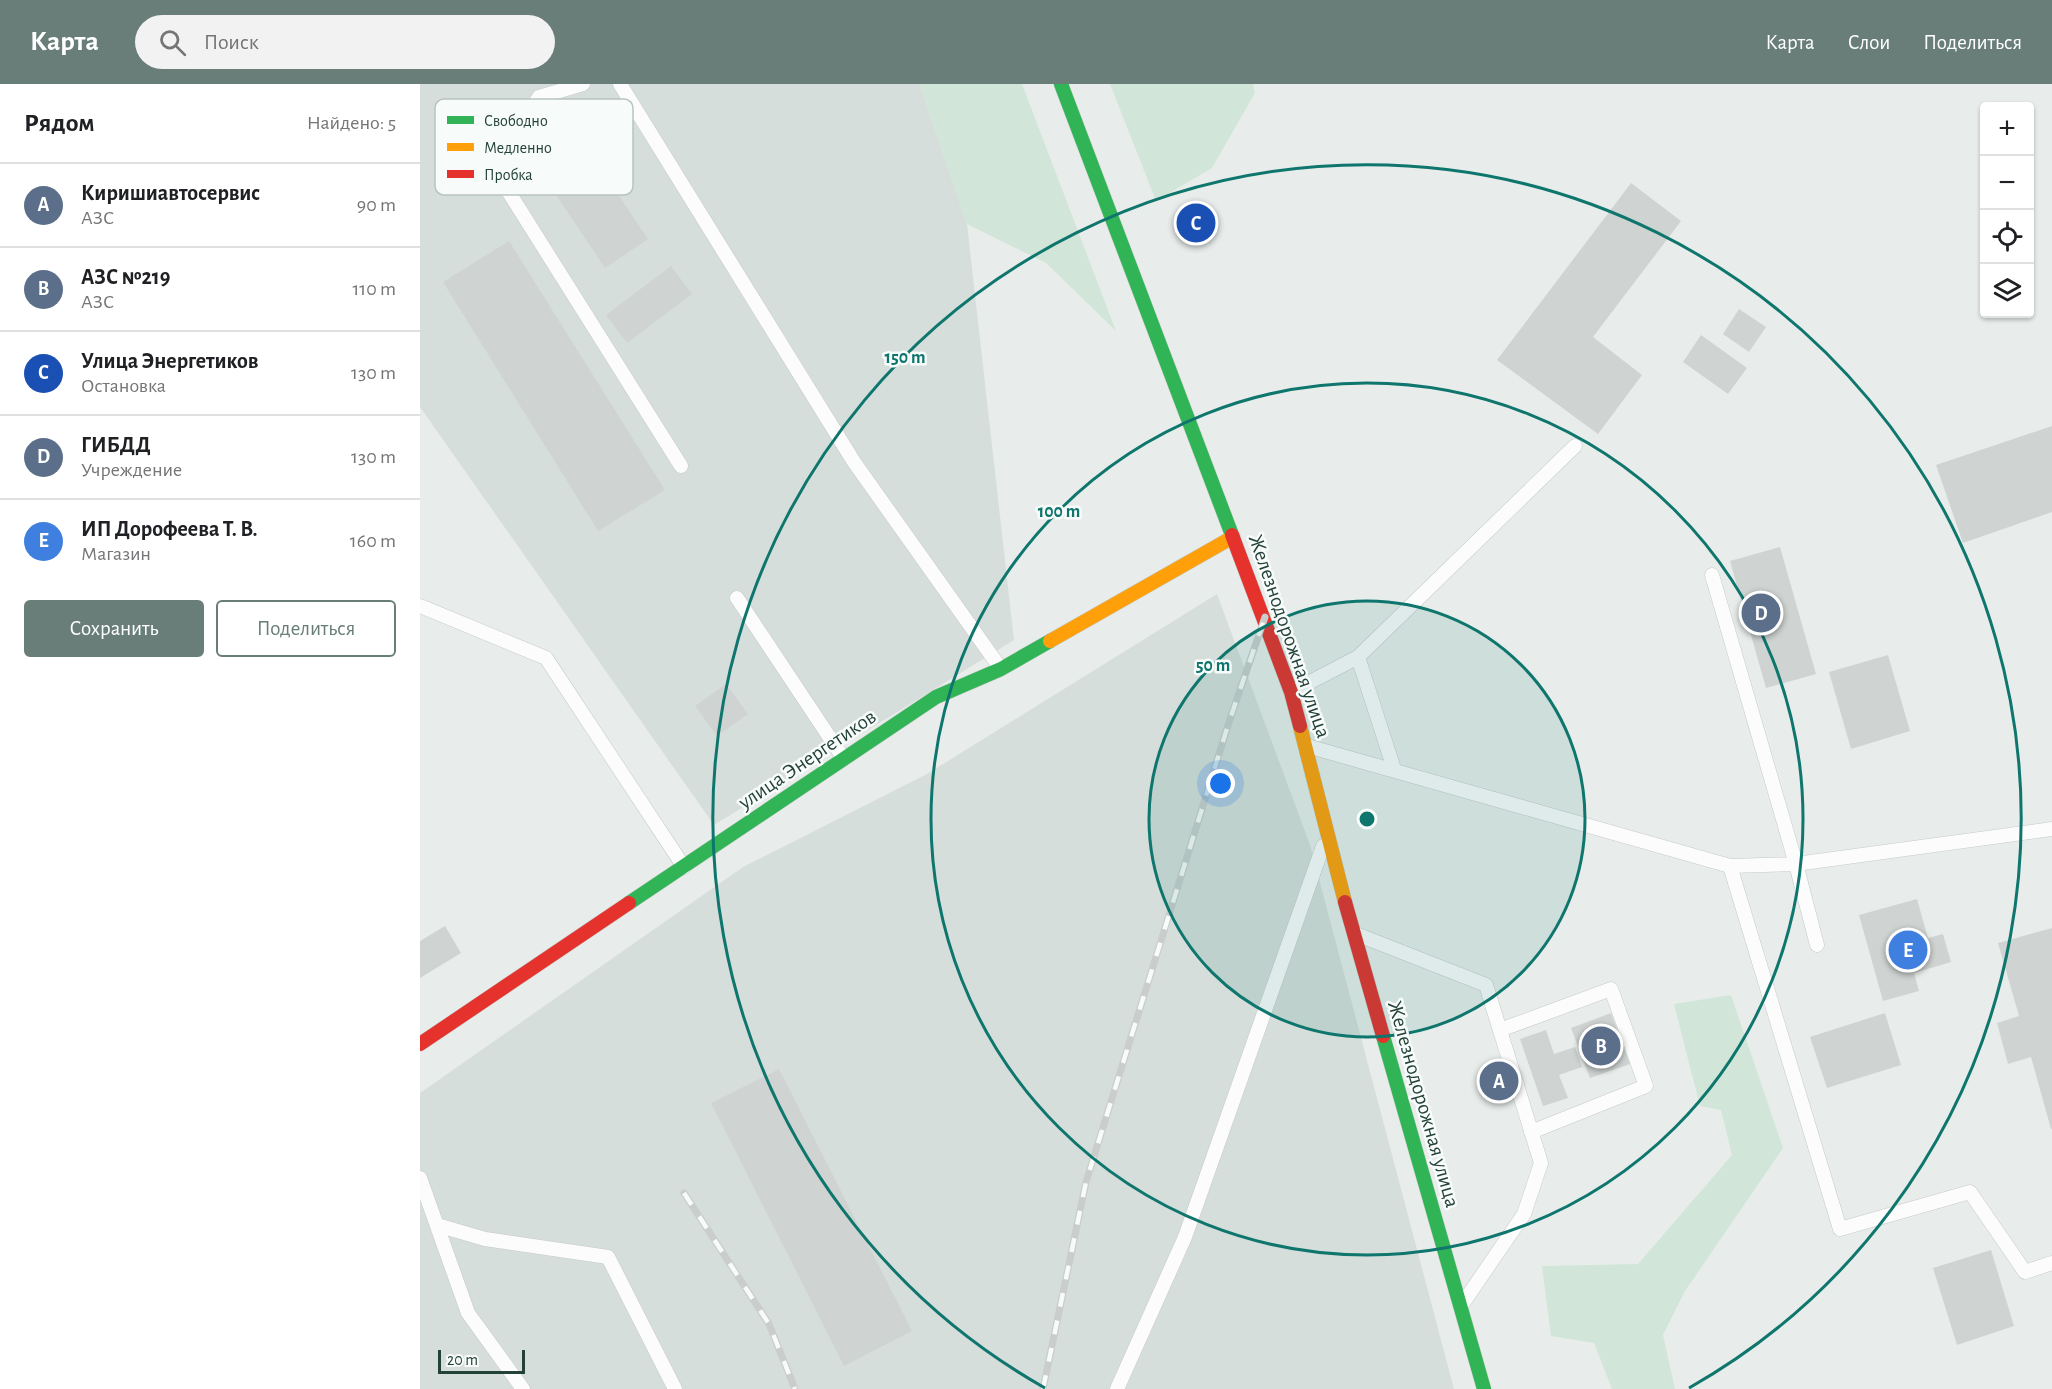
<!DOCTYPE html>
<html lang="ru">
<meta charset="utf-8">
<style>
body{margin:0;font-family:"Alegreya Sans",sans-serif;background:#f2f2f2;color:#202124}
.controls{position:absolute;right:18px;top:18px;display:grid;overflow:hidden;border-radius:6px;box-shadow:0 2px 4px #0004}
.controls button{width:54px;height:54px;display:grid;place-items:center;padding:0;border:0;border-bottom:2px solid #e0e0e0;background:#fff;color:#202124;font:30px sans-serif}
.scale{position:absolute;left:18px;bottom:15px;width:87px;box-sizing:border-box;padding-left:6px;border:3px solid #24423a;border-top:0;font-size:16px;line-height:21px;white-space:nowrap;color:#24423a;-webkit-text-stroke:4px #f7fbf9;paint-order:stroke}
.you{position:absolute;left:801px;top:700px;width:21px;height:21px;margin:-15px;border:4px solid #fff;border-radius:50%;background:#1a73e8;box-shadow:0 0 0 9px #1a73e833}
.badge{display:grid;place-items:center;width:39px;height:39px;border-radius:50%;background:#697e78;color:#fff;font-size:20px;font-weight:700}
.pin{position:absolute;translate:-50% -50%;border:3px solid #fff;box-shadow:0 2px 6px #0006}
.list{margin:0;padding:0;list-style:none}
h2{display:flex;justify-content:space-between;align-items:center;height:78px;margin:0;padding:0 24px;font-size:26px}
h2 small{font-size:20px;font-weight:400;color:#757577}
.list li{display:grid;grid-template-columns:39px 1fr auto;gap:18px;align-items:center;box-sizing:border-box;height:84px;padding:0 24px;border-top:2px solid #e0e0e0}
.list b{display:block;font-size:22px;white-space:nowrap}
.list p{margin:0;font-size:20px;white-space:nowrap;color:#757577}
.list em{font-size:20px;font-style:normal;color:#757577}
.actions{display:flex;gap:12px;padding:18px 24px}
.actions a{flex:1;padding:14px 0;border:2px solid #697e78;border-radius:6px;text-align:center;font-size:21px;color:#697e78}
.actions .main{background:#697e78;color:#fff}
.icon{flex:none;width:33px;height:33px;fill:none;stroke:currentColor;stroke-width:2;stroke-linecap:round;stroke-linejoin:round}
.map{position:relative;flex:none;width:1632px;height:1305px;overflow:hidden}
header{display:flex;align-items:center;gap:36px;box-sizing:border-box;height:84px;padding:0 30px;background:#697e78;color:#fff}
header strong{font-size:28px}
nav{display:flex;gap:33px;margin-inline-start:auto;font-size:21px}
.search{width:420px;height:54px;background:#f2f2f2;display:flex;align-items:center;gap:15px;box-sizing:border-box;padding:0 21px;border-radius:33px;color:#757577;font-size:22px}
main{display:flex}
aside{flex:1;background:#fff}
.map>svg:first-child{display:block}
.built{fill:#d6dedb}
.green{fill:#d1e6d8}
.building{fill:#cfd4d2}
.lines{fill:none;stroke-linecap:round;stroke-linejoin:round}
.lane-casing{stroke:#c5cac8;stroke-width:15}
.fast-casing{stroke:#c3cbc8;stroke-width:15}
.slow-casing{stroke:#c3cbc8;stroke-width:15}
.jam-casing{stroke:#c3cbc8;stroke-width:15}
.lane{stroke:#fcfcfc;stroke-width:14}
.fast{stroke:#30b455;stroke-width:14}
.slow{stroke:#ff9f0a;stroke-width:14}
.jam{stroke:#e5322d;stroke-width:14}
.rail-casing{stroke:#c9cdcc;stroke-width:7}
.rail{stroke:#f7fbf9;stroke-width:4.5;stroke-dasharray:14;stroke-linecap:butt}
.ring{fill:none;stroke:#0f766e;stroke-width:3}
.labels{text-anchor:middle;stroke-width:5;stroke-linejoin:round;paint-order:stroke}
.street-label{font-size:21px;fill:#24423a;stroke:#f7fbf9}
.key{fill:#f7fbf9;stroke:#b8c4c0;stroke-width:1.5}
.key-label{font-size:16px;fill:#24423a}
.centre{fill:#0f766e;stroke:#f7fbf9;stroke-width:3}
.ring-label{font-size:18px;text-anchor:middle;font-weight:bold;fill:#0f766e;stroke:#f7fbf9;stroke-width:5;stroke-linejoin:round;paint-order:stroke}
</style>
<header>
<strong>Карта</strong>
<div class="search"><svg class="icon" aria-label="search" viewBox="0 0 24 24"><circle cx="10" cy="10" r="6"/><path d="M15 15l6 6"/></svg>Поиск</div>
<nav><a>Карта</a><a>Слои</a><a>Поделиться</a></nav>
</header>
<main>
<aside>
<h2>Рядом<small>Найдено: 5</small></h2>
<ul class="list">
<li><span class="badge" style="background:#5c6f8a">A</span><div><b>Киришиавтосервис</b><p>АЗС</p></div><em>90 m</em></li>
<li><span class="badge" style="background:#5c6f8a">B</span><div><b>АЗС №219</b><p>АЗС</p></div><em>110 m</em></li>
<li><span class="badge" style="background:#1a4fb4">C</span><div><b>Улица Энергетиков</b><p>Остановка</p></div><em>130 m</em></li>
<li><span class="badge" style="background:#5c6f8a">D</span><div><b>ГИБДД</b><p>Учреждение</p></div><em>130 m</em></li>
<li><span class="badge" style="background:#3f7fe0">E</span><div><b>ИП Дорофеева Т. В.</b><p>Магазин</p></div><em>160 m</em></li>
</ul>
<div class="actions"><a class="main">Сохранить</a><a>Поделиться</a></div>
</aside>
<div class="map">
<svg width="1632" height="1305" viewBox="0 0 1632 1305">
<rect width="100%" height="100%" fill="#e8edeb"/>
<!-- built -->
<path class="built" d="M0,0H500L547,140L594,556L294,741L0,323Z
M797,510L890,761L1034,1305H0V1009L323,783L507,690Z"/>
<!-- green -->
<path class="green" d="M500,0H602L696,247L626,179L547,140Z
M690,0H833L835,9L792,84L736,117Z
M1311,911L1363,1064L1265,1207L1243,1251L1255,1305H1192L1174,1259L1131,1252L1122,1182L1218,1180L1312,1071L1301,1026L1280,1022L1254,920Z"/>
<!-- building -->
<path class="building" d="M171,70L228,155L185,184L128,99Z
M1211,99L1261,137L1173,253L1222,291L1178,350L1077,276Z
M89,157L245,406L178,447L23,198Z
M251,182L272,210L207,259L186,231Z
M1319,225L1346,243L1329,268L1303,250Z
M1281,251L1327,284L1308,310L1263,278Z
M1632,342V428L1543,459L1516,381Z
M1360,463L1396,590L1346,604L1310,477Z
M1468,571L1490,647L1431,665L1409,588Z
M306,600L328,630L297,652L275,622Z
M1497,815L1508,854L1523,850L1531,878L1494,889L1499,907L1463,917L1439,831Z
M25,842L41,869L0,894V857Z
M1632,844V1045H1631L1611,973L1588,980L1577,939L1599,932L1578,859Z
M1191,929L1210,980L1170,994L1151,944Z
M1465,929L1481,981L1407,1004L1390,953Z
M1126,946L1134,970L1155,963L1162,983L1139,991L1148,1014L1123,1022L1100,955Z
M359,985L492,1247L424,1282L291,1019Z
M1571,1166L1594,1242L1537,1261L1513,1184Z"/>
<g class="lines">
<!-- lane casing -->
<g class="lane-casing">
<path id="lane" d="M163,0L119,13L73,83L261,382
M200,0L434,378L581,585
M1292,491L1376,780L1397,861
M317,514L424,675
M0,522L126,574L264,783
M938,573L974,685
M871,608L938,573L1155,362
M887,662L1310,782L1376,780L1632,745
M1310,782L1420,1145L1550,1108L1605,1188L1632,1179
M936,850L1066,901L1121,1079L1104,1130L1043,1219
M1080,946L1191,905L1226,1002L1111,1048
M0,1094L48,1229L103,1305
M17,1141L65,1155L188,1173L255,1305
M697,1305L765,1153L903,762"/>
</g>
<!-- fast casing -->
<g class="fast-casing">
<path id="fast" d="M641,0L812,451
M209,819L516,613L581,585L630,557
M963,952L1064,1305"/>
</g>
<!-- slow casing -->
<g class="slow-casing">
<path id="slow" d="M630,557L813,453
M880,642L925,818"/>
</g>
<!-- jam casing -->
<g class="jam-casing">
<path id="jam" d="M812,451L871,608L880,642
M925,818L963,952
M0,960L209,819"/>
</g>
<!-- lane -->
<use href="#lane" class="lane"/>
<!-- fast -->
<use href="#fast" class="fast"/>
<!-- slow -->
<use href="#slow" class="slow"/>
<!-- jam -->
<use href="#jam" class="jam"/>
<!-- rail casing -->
<g class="rail-casing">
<path id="rail" d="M264,1109L349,1240L375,1305
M623,1305L666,1098L809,638L845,533"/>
</g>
<!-- rail -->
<use href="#rail" class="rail"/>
</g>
<!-- distance rings -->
<circle cx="947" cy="735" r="218" fill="#0f766e" fill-opacity=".12"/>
<g class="ring">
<circle cx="947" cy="735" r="218"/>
<circle cx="947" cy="735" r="436"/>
<path d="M625 1304A654 654 0 1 1 1269 1304"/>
</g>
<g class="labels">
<!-- street labels -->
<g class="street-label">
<text transform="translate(870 552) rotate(71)" y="7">Железнодорожная улица</text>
<text transform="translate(387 675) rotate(-34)" y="7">улица Энергетиков</text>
<text transform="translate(1004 1020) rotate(74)" y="7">Железнодорожная улица</text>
</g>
</g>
<!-- legend -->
<rect x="15" y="15" width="198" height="96" rx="9" class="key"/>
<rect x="27" y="32" width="27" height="8" fill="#30b455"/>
<rect x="27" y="59" width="27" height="8" fill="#ff9f0a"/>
<rect x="27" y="86" width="27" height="8" fill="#e5322d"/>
<g class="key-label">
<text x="64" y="42">Свободно</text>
<text x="64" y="69">Медленно</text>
<text x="64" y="96">Пробка</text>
</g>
<circle cx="947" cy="735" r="9" class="centre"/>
<g class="ring-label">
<text x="485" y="279">150 m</text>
<text x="639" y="433">100 m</text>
<text x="793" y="587">50 m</text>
</g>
</svg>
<div class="controls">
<button>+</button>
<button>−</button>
<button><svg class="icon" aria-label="locate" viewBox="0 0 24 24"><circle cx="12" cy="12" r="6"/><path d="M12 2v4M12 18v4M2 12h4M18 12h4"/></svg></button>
<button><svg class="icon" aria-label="layers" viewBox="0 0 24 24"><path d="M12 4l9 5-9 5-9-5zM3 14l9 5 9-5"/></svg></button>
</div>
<div class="scale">20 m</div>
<div class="you"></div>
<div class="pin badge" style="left:1079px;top:997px;background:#5c6f8a">A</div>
<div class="pin badge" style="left:1181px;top:962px;background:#5c6f8a">B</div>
<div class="pin badge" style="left:776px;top:139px;background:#1a4fb4">C</div>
<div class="pin badge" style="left:1341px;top:529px;background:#5c6f8a">D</div>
<div class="pin badge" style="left:1488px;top:866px;background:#3f7fe0">E</div>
</div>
</main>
